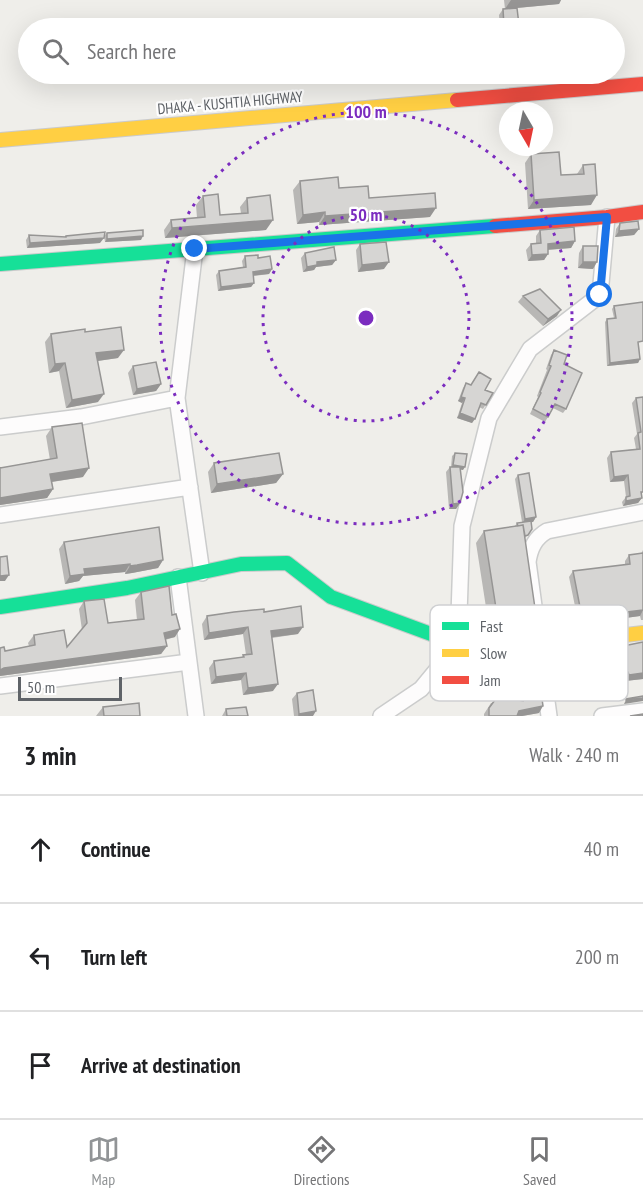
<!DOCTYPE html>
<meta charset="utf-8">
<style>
body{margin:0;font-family:"PT Sans Narrow",sans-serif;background:#f2f2f2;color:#202124}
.compass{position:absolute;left:499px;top:102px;width:54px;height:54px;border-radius:50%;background:#fff;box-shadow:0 6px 24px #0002;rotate:171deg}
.scale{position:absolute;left:18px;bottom:15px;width:104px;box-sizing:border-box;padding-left:6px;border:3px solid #5f6368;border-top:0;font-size:16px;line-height:21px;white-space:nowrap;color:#5f6368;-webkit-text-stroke:4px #fff;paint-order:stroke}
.stop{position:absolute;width:18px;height:18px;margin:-14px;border:4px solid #1a73e8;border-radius:50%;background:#fff}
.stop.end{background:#1a73e8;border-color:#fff;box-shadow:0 2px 6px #0008}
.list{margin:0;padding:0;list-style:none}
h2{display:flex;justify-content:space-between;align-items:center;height:78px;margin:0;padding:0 24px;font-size:26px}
h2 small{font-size:20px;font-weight:400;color:#757577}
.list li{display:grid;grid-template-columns:39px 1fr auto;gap:18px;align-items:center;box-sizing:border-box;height:108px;padding:0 24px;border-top:2px solid #e0e0e0}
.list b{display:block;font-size:22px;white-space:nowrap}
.list em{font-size:20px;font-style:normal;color:#757577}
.icon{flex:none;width:33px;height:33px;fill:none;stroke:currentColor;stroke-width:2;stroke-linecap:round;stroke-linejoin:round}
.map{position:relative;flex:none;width:643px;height:716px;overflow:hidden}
.search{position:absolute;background:#fff;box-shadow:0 6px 24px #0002;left:18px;right:18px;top:18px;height:66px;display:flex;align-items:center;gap:15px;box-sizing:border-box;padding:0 21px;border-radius:33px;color:#757577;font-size:22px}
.sheet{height:402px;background:#fff}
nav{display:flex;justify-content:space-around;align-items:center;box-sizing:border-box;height:84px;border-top:2px solid #e0e0e0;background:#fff;font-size:16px;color:#757577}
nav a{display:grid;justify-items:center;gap:3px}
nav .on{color:#919496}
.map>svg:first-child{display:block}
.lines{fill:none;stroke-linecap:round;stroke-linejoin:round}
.street-casing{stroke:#cbcccc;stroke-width:18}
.fast-casing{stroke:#cacacb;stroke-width:16}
.slow-casing{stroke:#cacacb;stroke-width:16}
.jam-casing{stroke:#cacacb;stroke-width:16}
.street{stroke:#fdfcfc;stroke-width:15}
.fast{stroke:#16e098;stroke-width:14}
.slow{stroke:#ffcf43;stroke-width:14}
.jam{stroke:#f24e42;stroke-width:14}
.wall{fill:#b8b7b5}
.shaded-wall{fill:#969594}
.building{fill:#d6d5d3;stroke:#969594;stroke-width:1.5}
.route{stroke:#1a73e8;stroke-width:8}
.ring{fill:none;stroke:#7b2cbf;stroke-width:3;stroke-dasharray:3 6}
.labels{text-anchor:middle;stroke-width:4.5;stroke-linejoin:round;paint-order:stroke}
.street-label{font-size:15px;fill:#5f6368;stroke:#fff}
.key{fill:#fff;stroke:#cfd0d2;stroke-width:1.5}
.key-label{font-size:16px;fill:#5f6368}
.centre{fill:#7b2cbf;stroke:#fff;stroke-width:3}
.ring-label{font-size:18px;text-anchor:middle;font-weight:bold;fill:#7b2cbf;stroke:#fff;stroke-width:4.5;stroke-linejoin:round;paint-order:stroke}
</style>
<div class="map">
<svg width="643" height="716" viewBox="0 0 643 716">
<rect width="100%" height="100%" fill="#efeeea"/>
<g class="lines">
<!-- street casing -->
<g class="street-casing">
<path id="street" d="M195,249L177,398L202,573
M0,427L81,417L177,398
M0,515L190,487
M178,577L196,716
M0,686L189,662
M381,716L421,689L458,644L462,526L489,418L530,349L600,295L607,217
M549,716L528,562C530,548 535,538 547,531L643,512
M602,716L643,711"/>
</g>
<!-- fast casing -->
<g class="fast-casing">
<path id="fast" d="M0,264L495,226
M0,607L127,588L241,564L287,563L331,597L458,644"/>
</g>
<!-- slow casing -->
<g class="slow-casing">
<path id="slow" d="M0,140L457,100
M458,644L498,650L643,633"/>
</g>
<!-- jam casing -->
<g class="jam-casing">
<path id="jam" d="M457,100L643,84
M495,226L607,217L643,212"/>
</g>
<!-- street -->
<use href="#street" class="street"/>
<!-- fast -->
<use href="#fast" class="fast"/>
<!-- slow -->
<use href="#slow" class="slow"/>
<!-- jam -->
<use href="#jam" class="jam"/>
</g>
<!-- wall -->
<path class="wall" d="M504,0H561L559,4L517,8L516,28H500L499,15L503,9H505Z
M531,154L561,175L577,174L583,165L591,205L528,209L525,163Z
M300,181L339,188L430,217L319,225V222L297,224L293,190Z
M203,196L220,215L241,213L240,207L247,198L266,230L165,238L164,230L171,220L197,218L196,205Z
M620,223L639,229L634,235L615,237L616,229Z
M540,230L575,241L571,248L548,250V254L544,260L528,261L526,250L531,244L536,243V236Z
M107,233L141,240L105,242L104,236Z
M29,235L65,237L66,236L100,243L27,248L26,240Z
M360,244L384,269L358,272L356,250Z
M583,246L593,269L578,268L579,253Z
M305,253L336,260L332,265L316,267L314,270L303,272L301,258Z
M245,256L258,258L272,269L269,274L253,276L254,283L251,287L218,291L216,275L219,271L243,267L242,261Z
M523,296L557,316L543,326L518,302Z
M614,306L639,345L640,359L638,363L607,366L605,322L607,319L614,318L612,309Z
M85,332L118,358L98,361V402L66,408L59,371L49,373L45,342L51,334Z
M554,350L564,364L566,409L563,413L553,408L545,422L530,414L538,397L537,396L547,370L546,369L551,355Z
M133,366L161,384L156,391L133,395L128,373Z
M479,372L485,390L493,393L483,409L479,407L472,423L457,418L462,403L458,401L463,388L466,383L471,385Z
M643,397L642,497L638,503L623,506L622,502L626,497L624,481L610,482L607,458L611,452L636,449L634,438L637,434L632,403L636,398Z
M52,427L83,477L52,482L53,489L47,498L0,505V467V468L50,460L46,436Z
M455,453L463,470L461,469L460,503L456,509H449L446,472L450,467H451L452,456Z
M214,463L283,474L276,483L211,493L208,472Z
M518,475L536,517L533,522H531L532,529L525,538L527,627L490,633L476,543L484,531L515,526L517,523L522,522L515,479Z
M64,542L163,560L158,568L132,573L125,574V572L83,576L79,581L65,584L59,549Z
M643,550V620H641L640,616L603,621L600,624L576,627L575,613L576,611L569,577L573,571L625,565V561L629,555L641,554Z
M141,592L175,637L165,640L167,646L161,654L0,676V648L5,651L29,646L28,643L34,635L67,647L82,630L79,609L84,601L108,623L137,620L135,600Z
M264,612L298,634L272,638L273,691L243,695L241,680L211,684L209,668L214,661L242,657L243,655H246L243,634L204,640L202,624L207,616Z
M643,642V679L625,681L624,678L606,681L602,651L606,646L618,647Z
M504,657L532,664L501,669L500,663Z
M572,675L588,695L585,698L574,700L570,678Z
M521,689L539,713L522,716H484V714L491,703L517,700L516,696Z
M297,693L313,716H294L292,699Z
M103,707L140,716H96Z
M226,709L248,716H222Z"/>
<!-- shaded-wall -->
<path class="shaded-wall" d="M511,0H561L559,4L505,9Z
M519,25L516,28H503L504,26Z
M597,195L591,205L528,209L534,200Z
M436,208L430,217L319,225L325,216Z
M325,212L319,222L297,224L303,215Z
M273,220L266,230L165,238L172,228Z
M639,229L634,235L615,237L619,231Z
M143,236L141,240L105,242L107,239Z
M104,238L100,243L27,248L30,243Z
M575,241L571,248L543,250L548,244Z
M548,254L544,260L528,261L532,255Z
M336,260L332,265L316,267L314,270L303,272L307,267L317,262Z
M389,262L384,269L358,272L362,265Z
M583,262H597L593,269L578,268Z
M272,269L269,274L250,276L253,272Z
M254,283L251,287L218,291L221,287Z
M561,310L557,316L543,326L548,319Z
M124,350L118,358L90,362L96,353Z
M640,359L638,363L607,366L610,363Z
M65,363L59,371L49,373L55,364Z
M161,384L156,391L133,395L137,389Z
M104,394L98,402L66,408L72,400Z
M461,397L465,398L462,403L458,401Z
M460,413L475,419L472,423L457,418Z
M453,465L465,467L463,470L451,468Z
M89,468L83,477L44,483L50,474Z
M283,474L276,483L211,493L217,484Z
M628,475L624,481L610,482L614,477Z
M53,489L47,498L0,505V498Z
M642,498L638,503L623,506L626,501Z
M460,503L456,509H449L453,504Z
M536,517L533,522L522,524L525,519Z
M163,560L158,568L132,573L125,574L130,566Z
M130,564L125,572L83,576L79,581L65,584L70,576L84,569Z
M9,575L5,581H0V576Z
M643,610L640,616L603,621L600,624L576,627L580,622L603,615Z
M536,615L527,627L490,633L498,621Z
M248,627L243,634L204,640L209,633Z
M303,627L298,634L266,638L271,631Z
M180,629L175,637L158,641L164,633Z
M167,646L161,654L0,676V670L4,668Z
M536,657L532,664L501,669L505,662Z
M628,672L624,678L606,681L610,675Z
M246,673L241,680L211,684L216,677Z
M643,673V679L625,681L629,675Z
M278,684L273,691L243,695L248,688Z
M588,695L585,698L574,700L576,697Z
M643,698V701L624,704L626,700Z
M543,706L539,713L522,716H516L519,711Z
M316,711L313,716H298L299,714Z"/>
<!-- building -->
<path class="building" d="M517,8L519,25L504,26L503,9Z
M559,152L561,175L584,174L583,165L595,164L597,195L534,200L531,154Z
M338,177L339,188L368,186L369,198L435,193L436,208L325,216V212L303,215L300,181Z
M218,194L220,215L248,213L247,198L270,195L273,220L172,228L171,220L205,217L203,196Z
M638,221L639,229L619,231L620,223Z
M574,227L575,241L548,244V254L532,255L531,244L541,243L540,230Z
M143,230V236L107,239V233Z
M105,232L104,238L30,243L29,235L66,237V236Z
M386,242L389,262L362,265L360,244Z
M583,246H598L597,262H583Z
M334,247L336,260L317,262V265L307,267L305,253Z
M258,255V258L270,256L272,269L253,272L254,283L221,287L219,271L246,267L245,256Z
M540,289L561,310L548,319L523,296Z
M643,302V341L638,342L640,359L610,363L607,319L616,318L614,306Z
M121,327L124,350L96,353L104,394L72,400L65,363L55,364L51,334L85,329V332Z
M554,350L567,355L564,364L582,373L566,409L555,404L548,417L533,409L541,393L540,392L551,366L549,365Z
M156,362L161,384L137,389L133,366Z
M479,372L491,379L485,390L493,393L486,405L481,403L475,419L460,413L465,398L461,397L466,383L471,385Z
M643,397V492H641L642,498L626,501V497L630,496L628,475L614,477L611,452L640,449L638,433L641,432L636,398Z
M82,423L89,468L50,474L53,489L0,498V467V468L57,458L52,427Z
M279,453L283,474L217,484L214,463Z
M455,453L467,454L465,467L453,465Z
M450,467H460L463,492L460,503L453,504Z
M529,473L536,517L525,519L518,475Z
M531,521L532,529L528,535L525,536L523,525L518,526L517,523Z
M523,525L536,615L498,621L484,531Z
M159,527L163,560L137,565L130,566V564L84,569L85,574L70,576L64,542Z
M643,553V610L603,615L604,619L580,622L579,607H580L573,571L630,564L629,555Z
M7,556L9,575L0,576V557Z
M169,586L172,615L176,614L180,629L164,633L167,646L4,668L0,670V648L4,647L5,651L35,645L34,635L64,630L67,647L87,623L84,601L104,599L108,623L144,619L141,592Z
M301,606L303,627L271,631L278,684L248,688L246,673L216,677L214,661L244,657L243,655L252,654L248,627L209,633L207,616L234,612L264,609V612Z
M643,642V673L629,675L628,672L610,675L606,646L618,644V647Z
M540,685L543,706L519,711L517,716H489V708L495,700L504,697L523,701L521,689Z
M313,690L316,711L299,714L297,693Z
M643,696V698L626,700V699Z
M139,703L140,716H104L103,707Z
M246,707L248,716H227L226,709Z
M643,714V716H630Z"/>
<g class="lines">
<!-- route -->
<path class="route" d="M195,249L607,217L600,295"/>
</g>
<!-- distance rings -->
<g class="ring">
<circle cx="366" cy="318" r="103"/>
<circle cx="366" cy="318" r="206"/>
</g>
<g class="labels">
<!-- street labels -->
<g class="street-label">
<text transform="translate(230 103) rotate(-5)" y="5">DHAKA - KUSHTIA HIGHWAY</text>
</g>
</g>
<!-- legend -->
<rect x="430" y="605" width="198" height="96" rx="9" class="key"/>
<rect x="442" y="622" width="27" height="8" fill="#16e098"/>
<rect x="442" y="649" width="27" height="8" fill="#ffcf43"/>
<rect x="442" y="676" width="27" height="8" fill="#f24e42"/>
<g class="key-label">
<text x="480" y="632">Fast</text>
<text x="480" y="659">Slow</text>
<text x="480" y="686">Jam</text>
</g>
<circle cx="366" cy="318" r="9" class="centre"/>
<g class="ring-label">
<text x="366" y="118">100 m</text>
<text x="366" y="221">50 m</text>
</g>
</svg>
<svg class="compass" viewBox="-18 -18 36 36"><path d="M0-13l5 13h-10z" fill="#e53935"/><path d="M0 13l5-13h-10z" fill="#757577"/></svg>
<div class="scale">50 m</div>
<div class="stop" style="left:600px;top:295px"></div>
<div class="stop end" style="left:195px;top:249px"></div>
<div class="search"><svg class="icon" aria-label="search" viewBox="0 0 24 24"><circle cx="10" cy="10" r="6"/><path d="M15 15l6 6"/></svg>Search here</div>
</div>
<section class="sheet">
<h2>3 min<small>Walk · 240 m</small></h2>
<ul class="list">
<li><svg class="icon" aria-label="ahead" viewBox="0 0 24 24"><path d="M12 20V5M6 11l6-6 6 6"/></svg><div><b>Continue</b></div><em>40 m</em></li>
<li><svg class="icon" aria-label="left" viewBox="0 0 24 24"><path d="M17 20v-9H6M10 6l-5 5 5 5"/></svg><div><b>Turn left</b></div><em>200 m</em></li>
<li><svg class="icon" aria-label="arrive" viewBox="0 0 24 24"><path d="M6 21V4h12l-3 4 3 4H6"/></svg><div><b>Arrive at destination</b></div></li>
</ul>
</section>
<nav>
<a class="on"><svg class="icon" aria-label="map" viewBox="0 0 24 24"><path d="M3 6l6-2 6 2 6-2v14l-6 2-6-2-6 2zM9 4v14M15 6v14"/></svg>Map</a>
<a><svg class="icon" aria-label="directions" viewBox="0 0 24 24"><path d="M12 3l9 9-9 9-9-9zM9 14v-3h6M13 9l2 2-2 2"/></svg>Directions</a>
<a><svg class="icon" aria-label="saved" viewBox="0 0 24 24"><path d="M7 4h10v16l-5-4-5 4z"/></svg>Saved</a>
</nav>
